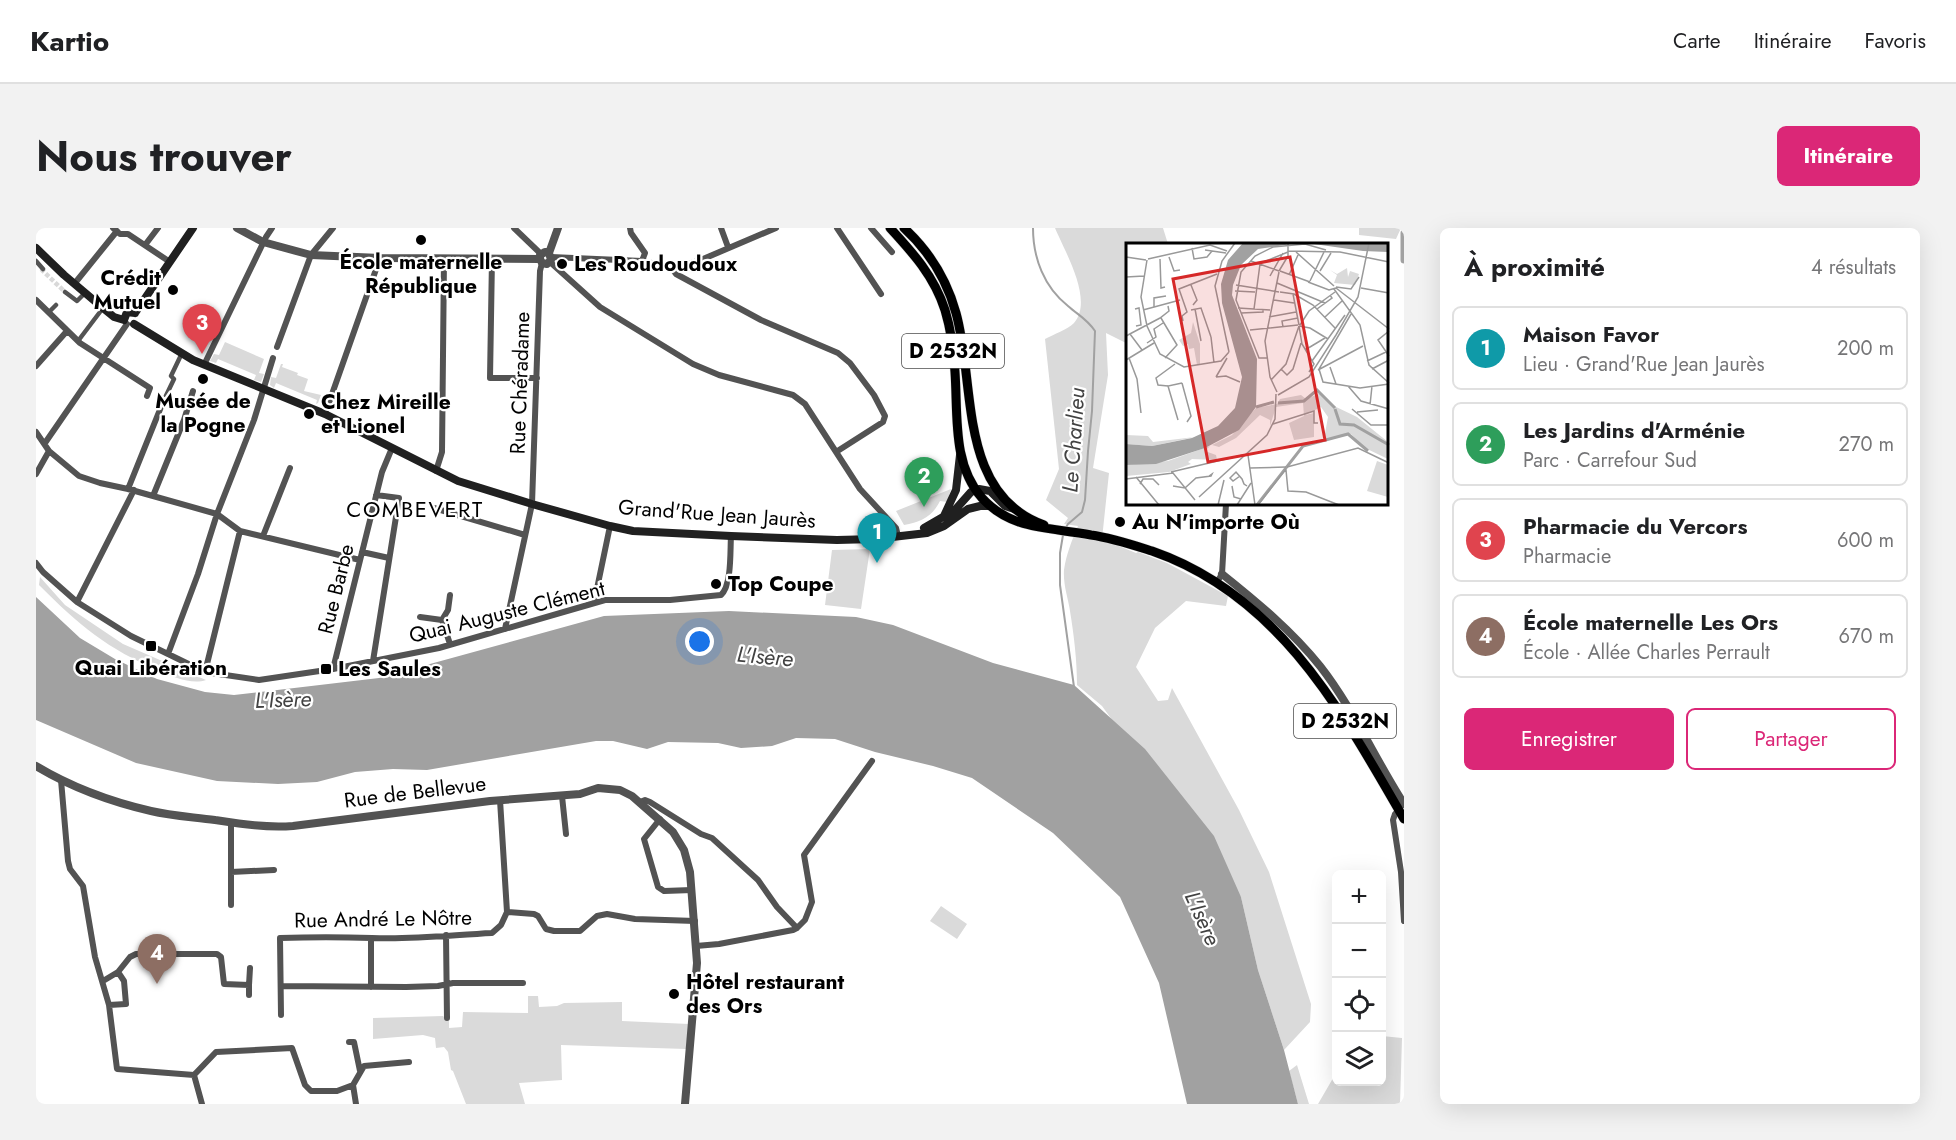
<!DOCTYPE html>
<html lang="fr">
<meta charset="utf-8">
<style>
body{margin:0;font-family:Jost,sans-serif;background:#f2f2f2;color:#202124}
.controls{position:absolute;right:18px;bottom:18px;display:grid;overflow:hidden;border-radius:9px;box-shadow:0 6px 24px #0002}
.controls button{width:54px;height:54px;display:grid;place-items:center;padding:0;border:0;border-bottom:2px solid #e0e0e0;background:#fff;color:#202124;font:30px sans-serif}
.you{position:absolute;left:664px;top:414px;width:21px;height:21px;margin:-15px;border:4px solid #fff;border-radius:50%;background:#1a73e8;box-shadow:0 0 0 9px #1a73e833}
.badge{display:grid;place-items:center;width:39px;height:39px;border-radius:50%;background:#db2777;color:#fff;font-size:20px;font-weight:700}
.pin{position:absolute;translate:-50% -50px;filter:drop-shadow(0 2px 3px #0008)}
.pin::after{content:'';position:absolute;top:32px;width:21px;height:18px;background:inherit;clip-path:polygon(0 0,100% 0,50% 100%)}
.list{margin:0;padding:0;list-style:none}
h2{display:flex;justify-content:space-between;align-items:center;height:78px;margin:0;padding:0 24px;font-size:26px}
h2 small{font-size:20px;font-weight:400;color:#757577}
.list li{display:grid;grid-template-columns:39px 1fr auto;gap:18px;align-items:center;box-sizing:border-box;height:84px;margin:0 12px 12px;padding:0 12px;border:2px solid #e0e0e0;border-radius:9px}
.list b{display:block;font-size:22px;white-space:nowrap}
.list p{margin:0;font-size:20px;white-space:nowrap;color:#757577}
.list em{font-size:20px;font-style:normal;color:#757577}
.actions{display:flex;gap:12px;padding:18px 24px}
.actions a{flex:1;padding:14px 0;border:2px solid #db2777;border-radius:9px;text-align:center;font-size:21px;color:#db2777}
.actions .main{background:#db2777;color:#fff}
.icon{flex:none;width:33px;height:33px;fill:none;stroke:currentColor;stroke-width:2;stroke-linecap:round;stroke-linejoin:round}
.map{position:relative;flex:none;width:1368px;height:876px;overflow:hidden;border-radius:9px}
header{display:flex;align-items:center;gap:36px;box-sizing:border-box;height:84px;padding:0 30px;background:#fff;border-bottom:2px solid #e0e0e0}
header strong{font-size:28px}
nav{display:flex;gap:33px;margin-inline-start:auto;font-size:21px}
.intro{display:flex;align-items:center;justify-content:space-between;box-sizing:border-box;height:144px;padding:0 36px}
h1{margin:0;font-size:42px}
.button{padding:15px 27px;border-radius:9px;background:#db2777;color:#fff;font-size:21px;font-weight:700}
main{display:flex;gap:36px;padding:0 36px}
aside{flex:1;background:#fff;border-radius:9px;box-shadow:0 6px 24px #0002}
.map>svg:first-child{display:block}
.green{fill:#dadada}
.water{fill:#a1a1a1}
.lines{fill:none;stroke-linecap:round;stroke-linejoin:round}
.stream{stroke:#a1a1a1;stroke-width:2}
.canal{stroke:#a1a1a1;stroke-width:7}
.pedestrian-tunnel{stroke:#d9d9d9;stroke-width:4.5;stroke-dasharray:4.5 2;stroke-linecap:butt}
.primary-casing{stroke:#dbdbdb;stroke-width:10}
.pedestrian{stroke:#535353;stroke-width:4.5}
.minor{stroke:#535353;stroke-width:6}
.tertiary{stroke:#535353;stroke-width:8}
.secondary{stroke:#202020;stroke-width:8}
.primary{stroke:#000;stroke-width:9}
.poi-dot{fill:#000;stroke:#fff;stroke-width:2}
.labels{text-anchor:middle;stroke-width:4.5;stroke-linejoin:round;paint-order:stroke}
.shield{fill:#fff;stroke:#4c4c4c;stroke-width:1.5}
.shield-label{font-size:20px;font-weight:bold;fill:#000}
.poi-label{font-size:21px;font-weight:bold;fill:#000;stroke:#fff;text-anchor:start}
.street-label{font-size:21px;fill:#000;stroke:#fff}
.water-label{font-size:22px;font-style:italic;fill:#424242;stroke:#fff}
.neighbourhood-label{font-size:22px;letter-spacing:1.5px;fill:#000;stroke:#fff}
.inset-river{fill:none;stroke:#a1a1a1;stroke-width:3}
.inset-road{fill:none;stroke:#999;stroke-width:1.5}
.view{fill:#d62828;fill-opacity:0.15;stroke:#d62828;stroke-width:3}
.inset-edge{fill:none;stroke:#000;stroke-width:3}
</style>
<header>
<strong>Kartio</strong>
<nav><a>Carte</a><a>Itinéraire</a><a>Favoris</a></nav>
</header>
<div class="intro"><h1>Nous trouver</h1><a class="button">Itinéraire</a></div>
<main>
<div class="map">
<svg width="1368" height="876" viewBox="0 0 1368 876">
<rect width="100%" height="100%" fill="#fff"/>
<!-- green -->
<path class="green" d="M1019,0H1127L1132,16H1092V116L1070,105L1072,147L1057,240L1073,245L1066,311L1100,325L1102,324L1131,335L1192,368L1190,378L1150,373L1119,400L1100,439L1122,473L1132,472L1136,460L1203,582L1233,644L1275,776L1274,794L1248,822L1222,742L1205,669L1066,478L1041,457C1041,432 1038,408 1034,383C1032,369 1027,357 1028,342C1030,327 1036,312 1042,298L1028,296L1032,290L1010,272L1023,241L1009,111C1018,106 1031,102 1038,95C1058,72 1029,24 1019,0Z
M1323,0H1365L1360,11L1323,7Z
M189,114L228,131L223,145L228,146L225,154L218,152L220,147L182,131L180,135L174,133L178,126L183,127Z
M245,136H247L246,139L262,145L261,147L272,151L268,163L285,167L282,175L280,176L281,172L240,155L238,160L234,157L235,149L240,150Z
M915,261L911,274L904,273C896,289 885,294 868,297L860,283Z
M834,321L825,381L789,377L796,322Z
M4,349L29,377L87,416L170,452C156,457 137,449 124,443C71,421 43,397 3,357Z
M905,678L931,696L921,711L894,693Z
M492,768H502L503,779L521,778L528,775L586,774V793L653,796L650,821L525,817L526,852L483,855L489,876H430L417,843L415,842L412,824L408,819L400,820L399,810L387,807L337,811V790L407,788L413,793V800L426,799L427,784L492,785Z
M1346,808L1366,810L1364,876H1282L1300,845V854H1346Z
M1261,837L1273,876H1262L1253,843Z"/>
<!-- water -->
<path class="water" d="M0,369L44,410L79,431L121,451L169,464L198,467L343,450L568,388L693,383L820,389L857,397L957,435L1038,457L1109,521L1178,608L1205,669L1222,742L1248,822L1262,876H1151L1123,755L1084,669L1017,605L936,550L897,538L839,524L799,511L760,510L736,518L705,520L682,515L632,514L611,521L577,513H560L391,542L357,541L319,544L281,554L242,556L181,553L100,535L0,492Z"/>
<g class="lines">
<!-- stream -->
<path class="stream" d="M997,0C997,30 1008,59 1032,78C1042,87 1051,91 1059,103L1056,183L1052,223L1049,272L1046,284L1032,296L1029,301
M1027,307L1024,325V357L1038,459"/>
<!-- canal -->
<path class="canal" d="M1368,5V32"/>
<!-- pedestrian-tunnel -->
<path class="pedestrian-tunnel" d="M7,41L6,42L29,64"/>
<!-- primary casing -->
<g class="primary-casing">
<path id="primary" d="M854,0C877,25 898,48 909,82C915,102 918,124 919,144C922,187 916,236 946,270C976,303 1015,299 1055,307C1076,310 1097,317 1116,323C1243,367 1305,482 1368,591
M868,0C893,23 911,52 920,85C940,156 921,266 1008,297"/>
</g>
<!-- pedestrian -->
<path class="pedestrian" d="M0,33L7,41
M29,64L41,73L49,65
M13,84L20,77
M42,113L67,80
M127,174L138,151L135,148L146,125"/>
<!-- minor -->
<path class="minor" d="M77,0L84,6H92L134,34
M478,0L505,26
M594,0L595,5L609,25L606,33
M685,0L692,19
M801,0L845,66
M835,0L856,24
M109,17L122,0
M515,29L606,33L635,39L646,38L667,31L740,0
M456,30L454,150H501
M514,34L564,79L657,136L683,147L757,167L769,176L824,261L860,300L862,308
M635,39L640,46L725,92L802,125L814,135L838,167L849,188L847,194L800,224
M39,55L81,3
M0,72L44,115L114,160L111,168
M241,119L275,27L297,0
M168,137L230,9L236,0
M0,138L31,103
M289,186L344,30
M0,204L13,223L0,246
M9,215L91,96
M13,223L43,248L64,255L92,261L181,286L204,303L324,332
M400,243L406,224L408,30
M92,261L127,174
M117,268L148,192L157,163
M398,280L489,307
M227,308L254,240
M326,324L353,330
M0,335L7,344L41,374L95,408L169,444L223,452L297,441L403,420L569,372H634L685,367C696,357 694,323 695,308
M1181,354L1186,346L1190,276
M41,374L98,262
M558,375L574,298
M384,389L406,392L414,416
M406,392L412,382L414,367
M469,401L496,276L504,43L506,35
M132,426L162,346L181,286L218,192L237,130
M337,433L363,270L340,267
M297,441L346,244L356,220
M169,444L204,303
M25,552L32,633L34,641L47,658L59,729L73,777L81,841L158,847
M526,568L530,606
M604,574L609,572L614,574L665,606L676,610L722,652L741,679L761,700
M1363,583L1359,586L1357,592L1365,644L1368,693
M624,591L608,611L622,659L628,663L656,662
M195,644L238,642
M195,677V594
M471,684L498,686L502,688L510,701L518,703H544L561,688L571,686L599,691L659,693
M410,707L411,790
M660,718L683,716L757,702L761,700L769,692L776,674L768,627L836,533
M67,753L82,744L94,729L100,726H181L185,729L188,756L213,757V767
M213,757L214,740
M246,758L370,759L402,758L417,755H487
M335,759V710
M73,777L90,776L88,753L82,744
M245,787L244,710C275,709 305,709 336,710C376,712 416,707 456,705L465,697L471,684L464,572
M313,814H318L324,843
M158,847L180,824L256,820L269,857L275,863H301L317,857
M158,847L166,876
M317,857L328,838L373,834
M317,857L320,876"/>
<!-- tertiary -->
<path class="tertiary" d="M201,0L227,14L275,27L344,30L504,31
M513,25L509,24L504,27V31L506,35L511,36L515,32L513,25L522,0
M1186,346C1221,374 1256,403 1284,438C1317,480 1339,531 1368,576
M0,538C35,559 76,574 115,583C136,588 158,589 179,592C205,596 230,600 257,598L454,573L544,566L562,560L584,562L596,568L637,604L648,622L654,644L661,735L649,876"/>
<!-- secondary -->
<path class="secondary" d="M0,20L28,47L67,80L78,89L88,92
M99,85L157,0
M88,92L91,84L99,85
M98,96L157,132L289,186L422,253L496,276L574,298L597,303L695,308L801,312L839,311L891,305L908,298L932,281L944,278H954
M908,288L920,262L924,227
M888,300L919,282L935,264L943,261L954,263L969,278L981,282"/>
<!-- primary -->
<use href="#primary" class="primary"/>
</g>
<!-- markers -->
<g class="poi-dot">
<circle cx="385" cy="12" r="6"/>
<circle cx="526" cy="36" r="6"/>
<circle cx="137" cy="62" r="6"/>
<circle cx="167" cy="151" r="6"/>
<circle cx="273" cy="186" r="6"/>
<circle cx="1084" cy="294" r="6"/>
<circle cx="680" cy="356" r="6"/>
<rect x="109" y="412" width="12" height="12" rx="3"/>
<rect x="284" y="435" width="12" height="12" rx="3"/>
<circle cx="638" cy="766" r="6"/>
</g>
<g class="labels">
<!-- shield labels -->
<g class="shield">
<rect x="866" y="106" width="102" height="34" rx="4.5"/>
<rect x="1258" y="476" width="102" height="34" rx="4.5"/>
</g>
<g class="shield-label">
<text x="917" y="130">D 2532N</text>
<text x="1309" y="500">D 2532N</text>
</g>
<!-- poi labels -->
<g class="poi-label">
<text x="385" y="41" text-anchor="middle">École maternelle<tspan x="385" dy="24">République</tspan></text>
<text x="538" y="43">Les Roudoudoux</text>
<text x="125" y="57" text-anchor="end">Crédit<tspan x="125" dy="24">Mutuel</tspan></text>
<text x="167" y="180" text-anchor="middle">Musée de<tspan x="167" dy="24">la Pogne</tspan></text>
<text x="285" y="181">Chez Mireille<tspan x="285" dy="24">et Lionel</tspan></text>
<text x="1096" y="301">Au N'importe Où</text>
<text x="692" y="363">Top Coupe</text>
<text x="115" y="447" text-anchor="middle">Quai Libération</text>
<text x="302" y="448">Les Saules</text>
<text x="650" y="761">Hôtel restaurant<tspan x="650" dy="24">des Ors</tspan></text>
</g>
<!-- street labels -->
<g class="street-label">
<text transform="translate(484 155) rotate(-88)" y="7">Rue Chéradame</text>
<text transform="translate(681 286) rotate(4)" y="7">Grand'Rue Jean Jaurès</text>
<text transform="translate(300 361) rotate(-76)" y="7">Rue Barbe</text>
<text transform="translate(471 384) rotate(-14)" y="7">Quai Auguste Clément</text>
<text transform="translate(379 564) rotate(-7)" y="7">Rue de Bellevue</text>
<text transform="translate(347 691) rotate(-1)" y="7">Rue André Le Nôtre</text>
</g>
<!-- water labels -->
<g class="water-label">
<text transform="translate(1037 212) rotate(-86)" y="8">Le Charlieu</text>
<text transform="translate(729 428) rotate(5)" y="8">L'Isère</text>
<text transform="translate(247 471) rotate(-2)" y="8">L'Isère</text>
<text transform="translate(1167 690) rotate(66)" y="8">L'Isère</text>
</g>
<!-- neighbourhood labels -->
<g class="neighbourhood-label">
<text x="379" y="289">COMBEVERT</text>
</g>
</g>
<!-- overview -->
<g transform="translate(1090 15)">
<rect width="262" height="262" fill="#fff"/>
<path d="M221,25L222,34L224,28L233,31L229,42L208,40L211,32L204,27L211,31ZM67,79L74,101V122H71L68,105L63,106L62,101L57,103L53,97L65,90ZM195,150L204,161L231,174L262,199V216L237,204L225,191L198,196L202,174L195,164L179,172L188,170V194L168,197L163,180L178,173L177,160L150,164L144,183V177L134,172L110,195L93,204L86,202L106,192L130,165L151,161L154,156L175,152L180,156ZM0,192L22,193L27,199L69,194L26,203L0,201ZM84,203L79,208L90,212L91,217L66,216L62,219L65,221L43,229L0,233V222L42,218ZM251,218L262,222V254L241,248Z" fill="#dadada"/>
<path d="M117,0H172L132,6L115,22L107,42L106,52L131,116L130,164L113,187L79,205L30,221L0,222V201L26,203L66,195L92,183L109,165L116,134L96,60L95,41L102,17ZM181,0H262V9L237,8Z" fill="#a1a1a1"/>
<path class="inset-river" d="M152,160L178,158L191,147L209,165M130,164L148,159M209,166L214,181L228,182L263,202M131,262L177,203L222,191L242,208"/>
<path class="inset-road" d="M66,5L68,16L81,14L86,8M79,7L100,10M162,8L214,9L263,19M170,9L208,43M0,14L20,17M43,14L48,28L54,27M22,16L84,2L101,8M34,16L35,45L39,44M21,17L15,54L21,83L34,111L58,124L95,118L103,109M125,18L153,28M135,20L162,9M153,28L162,13V0M154,28L184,39M194,28L205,10M163,32L172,12M144,33L157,10M0,34L18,33M184,38L198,9M182,39L203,47L210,45M151,40L199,60M65,42L71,57L67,62M110,42L153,49M210,44L225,46L233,34M210,45L263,86M235,45L263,50M208,46L234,82L243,122L263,140M109,48L129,49M154,49L168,51L187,62L209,85M167,51L173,82M148,57L168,60M28,65V55L40,53M112,65L144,67M9,66L13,65L15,82L10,83M69,66L75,98M128,66L134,21M191,66L206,55L204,52M17,67L54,57M65,67L75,65L85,94M115,70L137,69V66M225,71L193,126L197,139L234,145L263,141M143,74L170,69M199,74L216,58M35,75L51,102L39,115M57,78L56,73L61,69L53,46L91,31M174,82L183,68L209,49M173,83L176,101L188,121L183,129M173,83L184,85L202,96M157,84L156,78L172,75M124,87L172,82M263,88L252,97L263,113M4,91L16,107M0,93L34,75L43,68L42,63M85,94L88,120M21,100L30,94L28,86L37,80M179,107L199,95M103,109L89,43L96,18L109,0M3,115L11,136L15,170M141,115H133L110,57L115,29L129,13L147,4L179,1L200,7M0,117L28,100M186,118L219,72M241,118L260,109M204,124L210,141M155,126L161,132L167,126L175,100M246,126L263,117M192,127L237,103M90,134L101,115M90,134L100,133L114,139M145,137L160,121L173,83M56,140L65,173L61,179M42,143L32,142L30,135L49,121M222,143L235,158L263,166M151,149L144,134L139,98L153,29M152,152L183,134L210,92L232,54L243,0M244,162L246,143M226,166L245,182H263M231,169L252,167M52,177L42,143L56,140M147,181L188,168V180H192M122,212L129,262M161,224L232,205L263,220M124,225L160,224M160,227L162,248L180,249L213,262M45,229L117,212M114,233L107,238L104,235L110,229L116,236L118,241L121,243M10,234L33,262M0,236L47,230L69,257M14,241L17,236H27L33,242M47,243L59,245L70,235L85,233L86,231L83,233M106,243L108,254L115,256M73,254L141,192L149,176L150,151M92,262L98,237M111,262L125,240M132,262L160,226"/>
<path class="view" d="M164,14L199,197L82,219L47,36Z"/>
<rect width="262" height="262" class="inset-edge"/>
</g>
</svg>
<div class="controls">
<button>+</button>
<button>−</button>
<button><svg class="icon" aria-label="locate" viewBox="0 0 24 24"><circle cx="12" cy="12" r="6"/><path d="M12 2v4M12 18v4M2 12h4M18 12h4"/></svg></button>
<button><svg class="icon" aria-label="layers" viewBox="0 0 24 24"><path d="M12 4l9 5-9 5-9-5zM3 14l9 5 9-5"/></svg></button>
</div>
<div class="you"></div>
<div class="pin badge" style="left:841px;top:335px;background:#0f9aa8">1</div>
<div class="pin badge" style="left:888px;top:279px;background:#2e9e5b">2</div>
<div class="pin badge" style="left:166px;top:126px;background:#e0444e">3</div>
<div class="pin badge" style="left:121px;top:756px;background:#8d6e63">4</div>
</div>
<aside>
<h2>À proximité<small>4 résultats</small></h2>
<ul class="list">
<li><span class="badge" style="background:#0f9aa8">1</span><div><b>Maison Favor</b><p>Lieu · Grand'Rue Jean Jaurès</p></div><em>200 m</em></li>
<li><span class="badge" style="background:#2e9e5b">2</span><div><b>Les Jardins d'Arménie</b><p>Parc · Carrefour Sud</p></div><em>270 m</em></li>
<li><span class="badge" style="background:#e0444e">3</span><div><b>Pharmacie du Vercors</b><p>Pharmacie</p></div><em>600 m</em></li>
<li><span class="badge" style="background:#8d6e63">4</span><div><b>École maternelle Les Ors</b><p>École · Allée Charles Perrault</p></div><em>670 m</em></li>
</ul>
<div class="actions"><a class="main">Enregistrer</a><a>Partager</a></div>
</aside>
</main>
